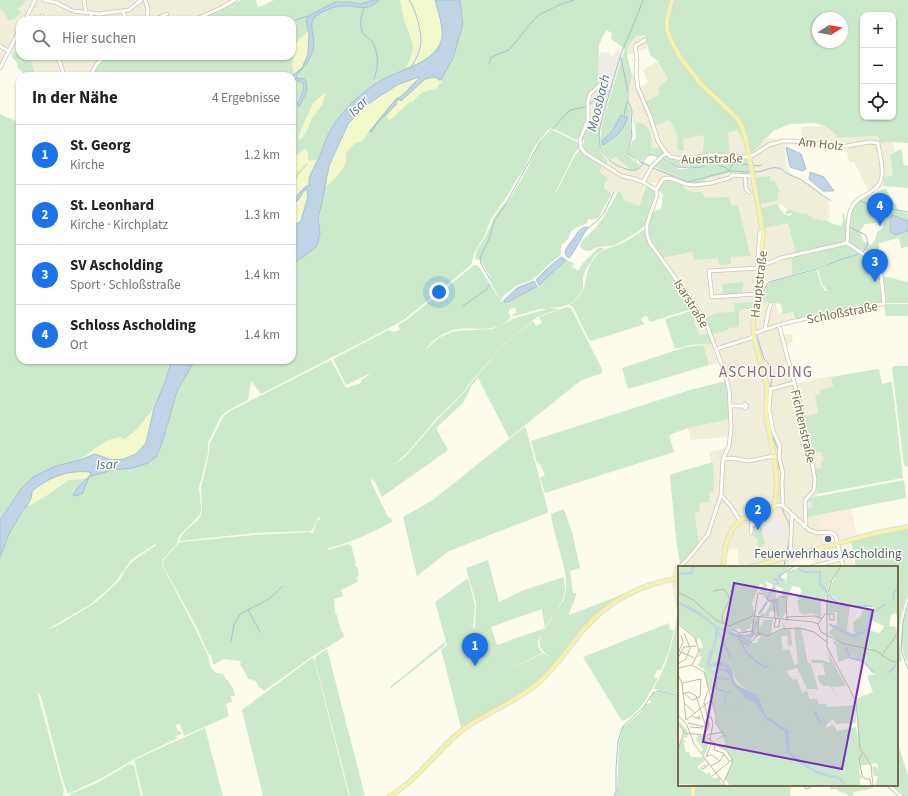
<!DOCTYPE html>
<html lang="de">
<meta charset="utf-8">
<style>
body{margin:0;font-family:"Source Sans 3",sans-serif;background:#f6f6f6;color:#202124}
.controls{position:absolute;right:12px;top:12px;display:grid;overflow:hidden;border-radius:8px;box-shadow:0 1px 3px #0004}
.controls button{width:36px;height:36px;display:grid;place-items:center;padding:0;border:0;border-bottom:1px solid #e0e0e0;background:#fff;color:#202124;font:20px sans-serif}
.compass{position:absolute;left:812px;top:12px;width:36px;height:36px;border-radius:50%;background:#fff;box-shadow:0 1px 3px #0004;rotate:79deg}
.you{position:absolute;left:439px;top:292px;width:14px;height:14px;margin:-10px;border:3px solid #fff;border-radius:50%;background:#1a73e8;box-shadow:0 0 0 6px #1a73e833}
.badge{display:grid;place-items:center;width:26px;height:26px;border-radius:50%;background:#1a73e8;color:#fff;font-size:13px;font-weight:700}
.pin{position:absolute;translate:-50% -33px;filter:drop-shadow(0 1px 2px #0008)}
.pin::after{content:'';position:absolute;top:21px;width:14px;height:12px;background:inherit;clip-path:polygon(0 0,100% 0,50% 100%)}
.list{margin:0;padding:0;list-style:none}
h2{display:flex;justify-content:space-between;align-items:center;height:52px;margin:0;padding:0 16px;font-size:17px}
h2 small{font-size:13px;font-weight:400;color:#757577}
.list li{display:grid;grid-template-columns:26px 1fr auto;gap:12px;align-items:center;box-sizing:border-box;height:60px;padding:0 16px;border-top:1px solid #e0e0e0}
.list b{display:block;font-size:15px;white-space:nowrap}
.list p{margin:0;font-size:13px;white-space:nowrap;color:#757577}
.list em{font-size:13px;font-style:normal;color:#757577}
.icon{flex:none;width:22px;height:22px;fill:none;stroke:currentColor;stroke-width:2;stroke-linecap:round;stroke-linejoin:round}
.map{position:relative;flex:none;width:908px;height:796px;overflow:hidden}
.search{position:absolute;background:#fff;box-shadow:0 1px 3px #0004;left:16px;top:16px;width:280px;height:44px;display:flex;align-items:center;gap:10px;box-sizing:border-box;padding:0 14px;border-radius:12px;color:#757577;font-size:15px}
.panel{position:absolute;background:#fff;box-shadow:0 1px 3px #0004;left:16px;top:72px;width:280px;height:292px;border-radius:12px}
.map>svg:first-child{display:block}
.residential{fill:#f0edd8}
.commercial{fill:#f8eede}
.industrial{fill:#eeece4}
.green{fill:#cde9cb;fill-rule:evenodd}
.sand{fill:#f3f8ca}
.water{fill:#c1d4e5;stroke:#a8c0d6}
.lines{fill:none;stroke-linecap:round;stroke-linejoin:round}
.stream{stroke:#a8c0d6;stroke-width:1}
.minor-casing{stroke:#ccc5af;stroke-width:4.5}
.major-casing{stroke:#dbd8d2;stroke-width:5.5}
.minor{stroke:#fff;stroke-width:3}
.major{stroke:#f5f2aa;stroke-width:4}
.service-dot{fill:#5c6f8a;stroke:#fefdf3;stroke-width:1.5}
.labels{text-anchor:middle;stroke-width:3;stroke-linejoin:round;paint-order:stroke}
.street-label{font-size:13px;fill:#766a50;stroke:#fefdf3}
.service-label{font-size:13px;fill:#4e5e75;stroke:#fefdf3}
.water-label{font-size:14px;font-style:italic;fill:#527495;stroke:#fefdf3}
.quarter-label{font-size:15px;letter-spacing:1px;fill:#8a648a;stroke:#fefdf3}
.inset-river{fill:none;stroke:#c1d4e5;stroke-width:2}
.inset-road{fill:none;stroke:#c2bda9;stroke-width:1}
.view{fill:#7b2cbf;fill-opacity:0.15;stroke:#7b2cbf;stroke-width:2}
.inset-edge{fill:none;stroke:#766a50;stroke-width:2}
</style>
<div class="map">
<svg width="908" height="796" viewBox="0 0 908 796">
<rect width="100%" height="100%" fill="#fcfbec"/>
<!-- residential -->
<path class="residential" d="M0,0H242L197,20H20V54L6,53L0,66Z
M645,35L649,48L636,51L639,85L642,86L648,82L643,70L658,61L669,79L660,94L645,102L669,120L677,134L683,139L704,134L702,156L730,155L728,133L737,130L743,139L747,138L753,152L767,138L800,140L802,127L825,126L836,136V138L878,136L880,143L893,142L895,152L890,155L894,175L884,177L882,187L868,190L854,162H849L846,148L840,149L803,144L785,145L786,167L792,174L811,186L829,201L830,216L824,223L800,217L779,204L761,207L788,223L796,254L792,256V275L760,283L756,300L776,303L778,313L792,309L794,323L781,326L783,335L791,334L792,335L793,342L786,345L796,383L831,376L833,388L820,389L818,413L806,416L813,453L821,452L824,460L822,468L816,479L817,496L809,498L812,508L808,517L819,515L825,546L790,555L789,567H739L737,549L724,550L722,567H679V608H676L671,580L672,572L674,568L678,563L684,561L699,542L695,513L698,503L709,492H714L712,462H711L709,452L728,448L729,437L691,440L688,428L730,419L726,381L721,363L709,365L704,344H713L709,333L700,335L694,321L704,318L662,258L692,252L718,258L719,265L731,257L751,255L738,205L731,206L706,198L701,192H691L684,188L662,182L645,184L639,206L624,200L622,193L618,191L613,194L604,188V184L599,172L604,164L615,157L623,164L639,167L642,161L687,181L702,166L700,158L691,160H677L664,153L651,149L645,125L639,123H633L632,113L633,109L629,103V91L632,75L635,74L637,61L635,54L627,55L628,46L636,36Z
M24,56H106L91,76H35L31,59Z"/>
<!-- commercial -->
<path class="commercial" d="M851,509L857,535L843,539L839,538L833,531L822,532L819,515Z
M849,542L855,567H806L814,565L812,556L793,562L792,567H791V558Z"/>
<!-- industrial -->
<path class="industrial" d="M617,49L623,55L603,120V126L596,125L587,116L585,107L589,93L598,84V56L601,53L606,52L613,57Z
M773,511L778,516L783,527H787V540L768,542L762,516Z"/>
<!-- green -->
<path class="green" d="M0,0H32L31,2L29,0L24,2L23,5L17,9L21,13L13,20H8L4,12L0,9Z
M242,0H256L258,7L266,4L274,0H908V143L893,142L880,143L878,136L836,138V135L825,126L815,123L790,124L773,131L753,152L750,151L747,138L743,139L737,130L728,133L730,155L702,156L704,140L703,135L683,139L684,150L678,151L677,134L669,120L654,126L645,102L660,94L658,88L668,79L658,61L650,55L645,35L636,36L628,46L627,55L632,75L629,91L627,92L628,104L631,110L630,128L632,135L627,151C629,157 635,163 640,164L637,170L630,169L615,157L610,160L604,153L600,143L601,131L603,120L625,49L611,39L612,33L606,30L599,45L598,84L589,93L586,105L588,115L580,139L577,138L576,140L552,128L548,130L535,146L525,167L514,184L508,195L491,219L484,237L475,251L471,265L405,319L393,326L261,394L251,381L248,400L227,411L221,416L208,443V453L199,488L201,509L200,515L179,536L177,544L163,559L162,565L196,630L208,656L211,668L216,673L223,674L226,680H228L231,686H232L235,696H231L232,702L226,704L229,716L184,736L180,724L176,725L177,731H181V734L176,736L178,738L138,757L102,778L68,794L63,781L41,697L37,691L64,791L63,796H0V114L20,123V360H292V76H91L98,64L106,56H292V20H196ZM863,15H893V117H863ZM818,18H842V42H818ZM155,544L156,545L133,561L124,571L120,580L96,602L59,625L48,629L91,604L114,584L131,560Z
M16,52L20,54V56L31,59L35,76H26L17,67L18,64L12,57L11,53Z
M589,118L596,125L600,126C599,138 597,153 608,161L605,164L586,152L582,145L584,143V141L581,140Z
M635,123C650,121 653,137 651,149L661,147L664,153L660,156C651,153 645,154 641,163L630,155C627,149 631,142 636,138Z
M553,130L577,142L580,144V148L575,152L554,195C562,186 573,151 582,149L585,153L604,164L599,172L608,178L604,184V188L611,193V195L598,218L591,220L588,219L587,223L572,230L568,239L561,246V254L532,280L516,286L503,296L501,301L491,283V279L481,261L478,259L476,260C474,250 481,245 485,237C492,225 493,216 504,204L506,205L527,170L535,151L540,143Z
M901,149C904,154 902,160 904,165L908,166V188L883,186L884,177L893,175L890,155Z
M665,155L677,160L684,161L701,158L702,162V158L709,157L715,159L717,163L729,165V162H731L732,158L747,159L750,174H742L740,172L727,173L705,179V182L687,184V181L653,166L662,159L679,169H692V168L676,166L663,157Z
M770,176V181H774L780,192L777,194L778,200L760,204L754,178Z
M672,179L683,185L684,188L691,192H701L706,198L729,197L731,206L738,205L751,256L731,257V264L719,265L718,258L694,260L692,252L662,258C647,241 645,233 652,212L661,209L663,194L658,190L665,180Z
M646,186L654,190L656,193L646,225L636,233L615,245L598,247L589,251H586L580,247V245C583,237 592,233 597,226C606,216 611,203 618,191L622,193L624,200L639,206Z
M883,189H886L899,211L908,214V221L892,215L890,220V231L895,235L908,231V247L901,248L899,238L879,243V251C865,253 861,250 850,243L848,239L851,211L857,202ZM883,222V228L877,232L875,240L871,245L863,241L860,231L865,224Z
M778,204L780,210L782,211L784,214L789,216L792,214V213L787,214L785,213L788,209L802,214L805,213L814,219L824,221L826,220L830,223L841,226L843,221L842,214L843,213L848,226L846,242L796,254L788,223L764,228L760,208Z
M644,230L646,231L652,248L695,308L650,322L647,316L643,317L641,320L645,324L591,341L589,340L573,307L569,305C594,289 579,274 597,255C603,248 614,247 622,243C630,240 636,234 644,230Z
M845,245L859,252L860,254L841,259L817,268L792,275V256Z
M598,248H605L596,254L586,269L583,277V289L578,297L570,304L561,307L547,308L559,309L537,317L497,350L492,358L469,384L462,394L437,418L409,451L393,466L387,470L405,457L437,420L462,395L470,384L491,360L496,351L533,321L536,326L542,323L539,317L567,307L571,308L602,369V373L580,381L509,438L478,378L472,385L464,402L436,428L448,450L382,497L375,482L370,478L372,484L388,517L391,518L392,522C371,533 351,543 328,548V550L348,544L351,545L356,563H355V566H357L359,575L357,576L358,582L341,590L343,596L334,599L335,613L337,615L341,631L343,632L344,637L313,656L264,691L261,688H259L256,681L246,678H248L247,676L240,664L241,661L224,659L213,665L211,654L209,655L196,626L163,566L164,559L180,542L254,535L310,532L313,534L317,521L320,519L319,516C315,521 316,528 310,531L255,533L180,541V538L186,530L198,520L201,515L202,508L201,488L209,453L210,443L223,417L230,411L331,360L346,388L361,383L362,380L371,373L346,385L333,359L389,330L395,332L400,329L398,325L409,318L474,265H477L480,268L511,317C498,334 475,327 458,329C446,331 433,339 426,349L440,337L455,331L492,329L502,325L512,319L547,309H539L512,317L513,314L516,313V308L509,309V314L502,303L503,299L504,302L539,285L566,260L574,263L572,267L578,271L583,263Z
M862,254L877,263L883,303L834,312L833,311L795,319L793,312L783,314L781,304L760,301L768,284L771,282L817,270L821,285L825,291H828L822,284L818,270L842,259Z
M882,276L908,282V303H886Z
M743,282V293L723,295L722,284Z
M753,302V308L739,310V327L728,328V330L712,334L705,319C712,311 725,313 735,312L734,303Z
M885,304H908V316H886L884,306Z
M698,309L704,318L694,322L700,335L710,333L713,344L691,345L675,349L665,319Z
M704,345L709,365L628,389L622,368L686,347Z
M894,366H908V467L905,466L904,465L892,368Z
M877,369L879,370L882,384L892,382L903,478L817,494L815,469L822,468L821,461L824,460L821,452L813,453L805,416L818,413L815,395L820,394V389L833,387L831,377Z
M726,381L730,419L688,428L669,435L674,452L545,493L540,478L545,475L540,464L537,463L531,441L690,390Z
M524,427L526,428L548,511L547,513L449,551L417,576L403,517L433,500Z
M713,462L714,492L709,493L710,502L699,503L700,512L695,513L699,545L683,561L680,563L676,539L670,476L672,474Z
M904,480L906,498L808,517L807,509L812,507L811,502L807,503L809,498Z
M564,509L572,532L580,568L570,571L573,593H576C576,601 570,607 569,615L629,592L614,600L591,618L564,652L561,653V655L562,656L546,675L525,692L470,723L461,727L441,650L447,645L435,602L468,578L475,605L473,629L475,626L476,603L466,568L488,560L499,602L524,590L564,577L565,591L563,599L538,641V646L542,653L508,670L544,653L549,658C547,653 541,651 540,645C537,637 557,609 563,601C574,578 553,539 551,514ZM542,609L545,628L497,645L491,627Z
M758,524L761,528L765,545L759,548L758,547L757,538C751,536 751,532 752,526Z
M908,528V597C899,616 897,641 902,661L897,662V567H855V560L859,559L858,552H853L851,542L879,534Z
M908,607V661H907C899,648 901,622 908,607Z
M677,615H679V695L653,689C667,666 674,641 677,615Z
M669,623L670,630H674L669,651L661,670H657L654,677L658,678C649,694 640,715 622,721L583,657Z
M445,642L444,646L390,689L391,686Z
M327,649L365,796H350L315,661L316,656Z
M312,658L314,659L349,796H263L242,710Z
M659,692L679,697V785H692V796H614L617,789L619,742L622,728L640,713L646,704L651,703L650,698L653,693Z
M205,728L223,796H143L134,760Z
M897,740L908,776V796H903L890,785H897Z
M129,764L134,765L141,796H69L72,793L97,783Z
M695,785H791L790,796H694Z
M832,785H881L866,790L854,792L853,796H848L846,793L840,792L836,789L831,790L830,787Z"/>
<!-- sand -->
<path class="sand" d="M400,0H435C449,36 444,54 406,68L412,54L413,44L404,20Z
M309,30C310,43 311,58 302,68C299,70 296,72 294,74L292,65L296,43Z
M418,77L420,78C411,84 406,95 396,99L362,141L355,143L346,153C349,166 335,179 325,187C326,172 339,136 348,124C361,105 396,83 418,77Z
M429,77H435L439,80H441L442,83L439,84L437,89C430,90 423,91 418,96C415,98 414,101 411,103L412,100L388,122L389,119L387,118L388,113L396,105V102L400,99L401,101L412,89Z
M326,92L322,105L312,118L307,130L302,138L298,140L300,132L313,103Z
M305,149L308,152V159L310,161L318,159L309,178V185L305,187L292,201V183L307,165V163L297,173H295L294,157Z
M308,188V196L301,221L292,227V206L299,199L303,192Z
M153,409L146,443L136,454L124,459L80,460C92,451 108,436 123,437V439H125L138,428Z
M83,471L90,472L91,474L85,479L69,480L46,496L27,507L32,496V491C49,477 61,473 83,471Z"/>
<!-- water -->
<path class="water" d="M374,0H379C369,13 355,5 342,6C334,6 320,12 314,18C309,23 314,37 314,44C313,57 304,67 296,76L297,78L304,79L306,81L307,91L299,107L297,103C302,96 304,90 303,82L301,81L299,82L295,79H292V76L302,68L308,54L309,34L306,20L308,16L335,2H350L360,4Z
M435,0H460L463,24L453,58L441,80H439L435,77L425,79L401,101L400,99L396,102V105L378,122L372,131L369,132L396,99C406,95 411,84 420,78L419,77L399,84L380,96L363,108L348,124L329,166L321,207L318,218L320,233L318,242L316,247L292,265V227L301,221L308,196L307,189L303,192L299,199L292,206V201L305,187L309,185V178L318,159H319C322,151 324,143 328,135C336,118 352,101 368,89C373,85 380,81 386,78C403,69 434,62 441,42C445,32 438,10 435,0Z
M621,115L628,117C620,136 618,134 603,145L602,141L613,130Z
M786,147L801,154L806,169L803,171L790,167Z
M810,172L824,177L834,191H823L809,179Z
M892,215L908,221V231L895,235L890,231V220Z
M584,227L588,228C580,238 576,250 569,258C561,253 567,247 571,242C576,236 577,231 584,227Z
M561,257L566,260L539,285L536,280L549,267Z
M534,281L537,286L536,287L508,302H504V300L517,288Z
M172,360H195L177,391L163,440L157,456L148,463L133,468L113,470L91,476L88,479L83,493L76,496L73,495C78,486 84,481 91,475L90,472C67,470 50,477 32,491C32,498 29,505 23,510L9,534L0,557V520L21,489L33,477L47,470L56,466L80,460L95,454L112,460L124,459L136,454L146,443L154,409L165,382Z"/>
<g class="lines">
<!-- stream -->
<path class="stream" d="M409,0C413,5 415,12 417,18C423,38 423,49 411,67
M643,0C637,18 628,36 621,54C616,69 612,85 607,101C603,115 597,131 600,146C603,157 612,164 623,168C651,179 636,146 659,157
M364,8C361,15 359,25 363,33C364,36 368,37 370,39C379,49 379,67 374,79
M292,22L298,19L308,16
M621,58L628,92V101L632,110L631,127L632,136L628,150V153L636,161
M489,64L491,57L509,50L537,16L559,5L574,0
M589,106L597,95L609,91
M624,115L627,102
M662,158L677,167L690,168L702,167L710,160L715,161L718,165L725,167L729,171L750,172
M640,162L650,166
M753,165L758,166L761,165
M653,168L688,182L729,171L732,165L738,163L749,165
M754,172C762,173 770,166 778,168C782,168 783,171 786,173C790,175 795,177 800,179C811,186 820,194 831,201
M859,200L875,208H887L908,212
M849,225L851,228L866,235L868,244L863,252
M588,228L598,220L604,213L614,192
M491,281L481,264L480,258L489,239L495,219L504,207L540,142L570,110L586,107
M463,306L487,289L489,285
M755,322L758,303L767,284L769,282L817,269L842,259L860,254
M756,333L764,359L769,364L772,371V379L769,392
M771,432L778,450V454
M778,457V465L782,473
M780,482L781,491
M782,506C782,512 787,518 789,524C792,535 788,546 785,556
M784,567L785,560
M908,602L903,622L901,650L908,669
M248,610L260,632
M231,641L234,625L240,614L269,599L283,586
M801,785L807,789L815,785
M858,785L861,787L872,785
M886,785L898,796
M614,796L616,792V769L618,741L623,726L643,708L653,693L658,691L679,696"/>
<!-- minor casing -->
<g class="minor-casing">
<path id="minor" d="M44,0L57,3L73,11L99,14L129,10L141,0
M84,0L86,13
M145,0L148,9L147,20
M123,11L126,20
M91,13V20
M42,16L43,20
M25,20L35,0
M147,20L156,19L167,14
M194,20L221,8L235,0
M645,40L635,46L637,60L636,73L638,88L650,116L658,141L666,153L671,157L683,159L710,155L746,157H750L769,145L783,141H794L841,147L869,142L878,143C879,153 883,164 882,174C881,195 858,192 851,209C847,218 848,234 847,243
M0,46L8,51
M58,56L64,76
M0,68L20,29
M90,76L97,64L105,56
M602,83L590,94L588,101V119L580,140L581,148L585,153L622,176L631,178L643,182L656,190L657,195L647,224V234L650,243L704,318L724,370L729,389L730,406L731,428L729,446L723,459L721,495L708,534L692,554L680,567
M745,176L746,189L749,192
M643,182L652,166L666,153
M656,190L663,179L668,178L673,179L686,184L695,185L711,183L729,178L733,175L753,176
M757,268L760,232
M757,294L712,297L709,271L760,268
M779,325L803,416L815,479L814,490L805,501L806,524L804,526
M765,329L769,309L771,304
M753,334C782,322 813,317 844,311C857,309 870,305 884,304L880,263L869,258L847,243L781,258L761,266
M716,349L754,337
M770,389L794,383
M771,389L769,408L773,431L780,446L779,457L783,473L782,482L783,506
M730,406H744L745,404L747,406L745,408L744,406
M723,459L731,458L748,461L774,456
M721,495L731,506L740,521
M774,506L779,505L783,506L809,530L818,533L829,532L834,534L836,537L843,567
M751,525L759,523L758,516
M751,533L752,516
M790,557L792,515
M811,567L841,559
M679,569V585"/>
</g>
<!-- major casing -->
<g class="major-casing">
<path id="major" d="M672,0L667,20V30L671,40L680,57L701,84L737,118L742,127L746,139L763,233L759,280L753,318L754,337L767,386L766,416L774,456L777,480L776,495L774,506L770,511L761,515L742,519L733,528L726,544L723,567
M751,567L876,533L908,527
M390,796C419,779 436,751 461,731C485,713 515,703 538,683C556,668 568,648 583,630C608,601 642,584 679,578
M693,796V785"/>
</g>
<!-- minor -->
<use href="#minor" class="minor"/>
<!-- major -->
<use href="#major" class="major"/>
</g>
<!-- markers -->
<circle class="service-dot" cx="828" cy="539" r="4"/>
<g class="labels">
<!-- street labels -->
<g class="street-label">
<text transform="translate(821 143) rotate(6)" y="5">Am Holz</text>
<text transform="translate(712 158) rotate(-1)" y="5">Auenstraße</text>
<text transform="translate(758 284) rotate(-83)" y="5">Hauptstraße</text>
<text transform="translate(692 303) rotate(58)" y="5">Isarstraße</text>
<text transform="translate(842 312) rotate(-11)" y="5">Schloßstraße</text>
<text transform="translate(804 426) rotate(77)" y="5">Fichtenstraße</text>
</g>
<!-- service labels -->
<g class="service-label">
<text x="828" y="558">Feuerwehrhaus Ascholding</text>
</g>
<!-- water labels -->
<g class="water-label">
<text transform="translate(598 103) rotate(-76)" y="5">Moosbach</text>
<text transform="translate(358 106) rotate(-45)" y="5">Isar</text>
<text transform="translate(107 464) rotate(-3)" y="5">Isar</text>
</g>
<!-- quarter labels -->
<g class="quarter-label">
<text x="766" y="377">ASCHOLDING</text>
</g>
</g>
<!-- overview -->
<g transform="translate(678 566)">
<rect width="220" height="220" fill="#fcfbec"/>
<path d="M0,0H112L101,13L97,12V17H100V15L107,12L108,18L109,6L124,0H220V50L217,47L213,49L211,60L218,61L220,69V220H197L200,210H196L194,201L198,200L200,204V200L198,197L193,198L184,188L193,199H182L181,207L185,212L182,213V219L186,220H52L47,212L54,199V192L49,185L39,180L41,178L44,181L47,177L45,171L35,176L43,170L44,165L38,158L39,150L33,131L35,129L29,119L26,103L20,100L24,90L18,91L22,88L20,83L25,81L22,73L20,72L19,77L17,71L0,57ZM160,5L150,26L165,39L154,33L150,27L148,39V47L159,46V57L150,67L164,77L156,75V78L158,79L160,96L172,92V89L188,98L197,108L189,110L195,126L177,133L179,141L180,172L178,161L159,165L155,158L149,162L148,159L155,153L158,158L178,157V139L150,141L148,138H141L139,133H132L129,125L124,127L119,113L115,114L108,105L119,102L129,123H140L133,98L130,97L123,62H116L120,98L117,99L111,83L105,84L103,70H109L110,80L114,79L113,64L108,63L104,55L105,63L93,69L95,53L86,54L77,68L83,71L79,74L81,76L75,77L73,74L81,61V50H78L77,57V53L73,51L77,49L74,37L82,18L85,19L82,25L88,28L89,36H93L87,49L85,46L82,50H91V46L96,45L103,53L108,47V32H110L114,20L121,21L124,25L119,32L122,33L119,35L122,47L125,49L133,47L143,52V34H147L151,19ZM86,15L105,23L103,31L98,34V20L88,27L89,19ZM172,39L195,40L196,43L184,44L183,50L175,56L176,68L169,65ZM193,54L206,60L202,67L189,64L192,59L190,57ZM72,57L76,60L73,67L68,68L71,70L53,66L61,62L65,67L69,66V63L74,62ZM150,86L168,120L154,121L159,131L152,120H145L140,114V109H147L145,97H134L133,94H144L152,97ZM0,155L9,164L10,170L5,173L9,177L5,176L8,186H11L13,191H26L28,194L19,201L29,208L31,206L35,212H42V216L48,220L0,218V184L6,169ZM20,169L24,170L29,174L27,178H31L26,190L22,186L26,184L18,174Z" fill="#cde9cb" fill-rule="evenodd"/>
<path d="M54,101L58,113L69,125L56,116Z" fill="#f3f8ca"/>
<path d="M0,35L19,44L40,61L41,66L31,99L40,95L50,99L60,115L53,106L58,119L79,129L88,150L111,165V176L114,180L111,176L112,187L137,204L163,212L168,220L160,213L140,208L115,193L109,184L107,166L88,153L77,137L69,133L65,130L64,128L71,134L55,119L47,100L31,101L38,110L39,122L44,123L46,124L48,127L49,125H51L54,127H49L47,140L51,143H59V144L51,143L47,141L46,137L48,127L38,123L37,110L29,100L31,85L34,84L37,71V62L26,52L0,38Z" fill="#c1d4e5"/>
<path class="inset-river" d="M120,2L125,6H142V18L149,26M0,8L13,7L16,0M151,28L155,33L166,40H195M90,32L97,18L100,17L97,13L104,14L101,10L117,0M94,34H99L100,51M216,34L215,27L220,22M81,48L89,36M151,58L172,69L178,70L179,67L182,68L191,62L192,48L208,38M39,61L72,76M41,67L53,92M56,69L75,70M76,70L74,67L79,55M63,76L68,86L80,97L86,101L91,100M170,81L168,85L173,92L185,95L196,107M35,107L45,103L51,107M210,107L219,98M39,112L51,113M137,146L141,155L145,157"/>
<path class="inset-road" d="M163,0L154,14L149,29V81L178,135L182,183L193,199L195,220M35,25L46,23L52,33L44,49L45,57M0,26L15,34L38,54L51,60L75,50L135,56L140,58L143,66L164,77L198,85L213,95L220,96M108,51L137,50L144,53M97,52L96,36L101,31H108L109,55M98,52L96,61H101L102,53M0,58L17,72L21,85L14,99M140,58L147,48H156V54H152L151,48M54,64L62,67L74,65M80,68L81,50M3,69L5,76L1,85L16,92M79,70L81,67L89,70L104,63L121,62L136,66L150,77M79,70L74,65L80,27L86,28L90,34L96,36M60,73L70,79L79,70M204,89L220,67M0,92L6,81L18,80M0,98L8,93L12,82L6,67M14,99L26,106L38,150V158L48,171M0,102L14,99M0,109L4,117L8,154M4,117L23,113M6,127L14,134L22,131L23,113M4,128L11,126L18,130L28,161M6,137L17,147M0,149L9,159L16,178L48,220M14,150L16,151L22,153L21,150L19,152M29,151H33L35,157L32,175M8,154L33,134M10,157L28,161M0,158L6,165L0,184M12,161L25,162M6,167L25,169L49,185L55,195L46,216M29,169L45,166M26,170L31,159L26,136L30,124M37,178L36,184L45,187L52,196M184,188L181,193L184,209L187,213H192L193,219M28,190L34,189L42,195M28,191L34,176M33,200L42,195L46,188M28,201L26,199L23,202L25,203L28,201L31,198M34,210L55,193"/>
<path class="view" d="M56,17L195,44L164,203L25,176Z"/>
<rect width="220" height="220" class="inset-edge"/>
</g>
</svg>
<div class="controls">
<button>+</button>
<button>−</button>
<button><svg class="icon" aria-label="locate" viewBox="0 0 24 24"><circle cx="12" cy="12" r="6"/><path d="M12 2v4M12 18v4M2 12h4M18 12h4"/></svg></button>
</div>
<svg class="compass" viewBox="-18 -18 36 36"><path d="M0-13l5 13h-10z" fill="#e53935"/><path d="M0 13l5-13h-10z" fill="#757577"/></svg>
<div class="you"></div>
<div class="pin badge" style="left:475px;top:666px">1</div>
<div class="pin badge" style="left:758px;top:530px">2</div>
<div class="pin badge" style="left:875px;top:282px">3</div>
<div class="pin badge" style="left:880px;top:226px">4</div>
<div class="search"><svg class="icon" aria-label="search" viewBox="0 0 24 24"><circle cx="10" cy="10" r="6"/><path d="M15 15l6 6"/></svg>Hier suchen</div>
<section class="panel">
<h2>In der Nähe<small>4 Ergebnisse</small></h2>
<ul class="list">
<li><span class="badge">1</span><div><b>St. Georg</b><p>Kirche</p></div><em>1.2 km</em></li>
<li><span class="badge">2</span><div><b>St. Leonhard</b><p>Kirche · Kirchplatz</p></div><em>1.3 km</em></li>
<li><span class="badge">3</span><div><b>SV Ascholding</b><p>Sport · Schloßstraße</p></div><em>1.4 km</em></li>
<li><span class="badge">4</span><div><b>Schloss Ascholding</b><p>Ort</p></div><em>1.4 km</em></li>
</ul>
</section>
</div>
